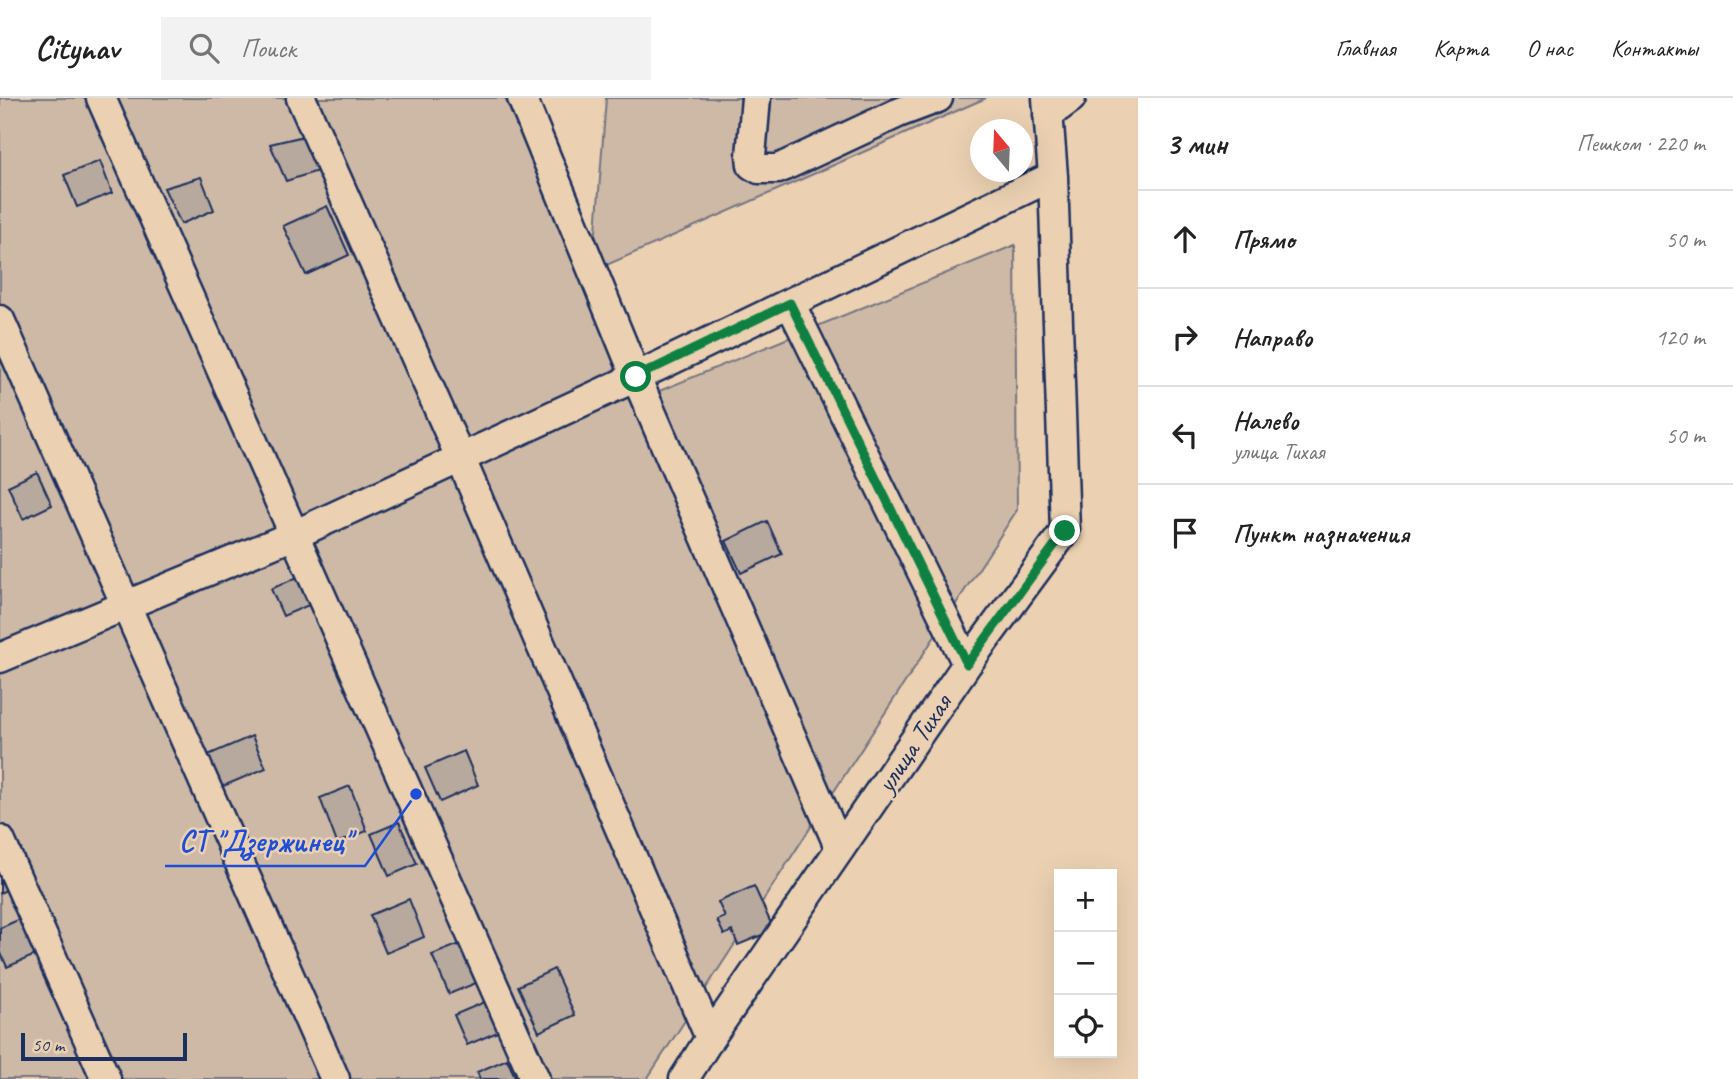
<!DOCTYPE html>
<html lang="ru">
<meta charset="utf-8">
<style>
body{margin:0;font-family:Caveat,sans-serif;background:#f2f2f2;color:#222}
.controls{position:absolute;right:21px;bottom:21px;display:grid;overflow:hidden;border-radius:0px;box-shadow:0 7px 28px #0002}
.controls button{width:63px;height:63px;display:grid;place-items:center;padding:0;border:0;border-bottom:2px solid #e0e0e0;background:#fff;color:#222;font:35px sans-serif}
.compass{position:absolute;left:970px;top:21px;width:63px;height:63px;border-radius:50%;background:#fff;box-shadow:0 7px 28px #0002;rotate:341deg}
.scale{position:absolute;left:21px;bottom:18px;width:166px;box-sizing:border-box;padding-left:7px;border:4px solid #1b2f5e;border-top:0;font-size:19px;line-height:24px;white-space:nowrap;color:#1b2f5e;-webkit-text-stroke:5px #ebd1b2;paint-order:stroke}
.stop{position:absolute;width:21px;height:21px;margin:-16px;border:5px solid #0b8043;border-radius:50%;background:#fff}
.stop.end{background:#0b8043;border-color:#fff;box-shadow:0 2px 7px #0008}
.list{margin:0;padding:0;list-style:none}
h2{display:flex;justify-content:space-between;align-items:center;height:91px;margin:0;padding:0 28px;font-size:30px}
h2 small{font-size:23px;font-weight:400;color:#767676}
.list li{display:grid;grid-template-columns:46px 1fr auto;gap:21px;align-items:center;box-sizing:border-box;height:98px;padding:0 28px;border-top:2px solid #e0e0e0}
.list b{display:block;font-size:26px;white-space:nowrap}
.list p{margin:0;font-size:23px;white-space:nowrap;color:#767676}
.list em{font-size:23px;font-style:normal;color:#767676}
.icon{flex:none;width:38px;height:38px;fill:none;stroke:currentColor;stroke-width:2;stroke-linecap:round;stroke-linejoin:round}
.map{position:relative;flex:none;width:1138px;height:981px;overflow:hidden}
header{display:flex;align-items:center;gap:42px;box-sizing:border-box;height:98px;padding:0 35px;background:#fff;border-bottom:2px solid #e0e0e0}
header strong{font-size:33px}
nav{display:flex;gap:38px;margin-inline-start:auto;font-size:24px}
.search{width:490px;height:63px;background:#f2f2f2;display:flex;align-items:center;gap:18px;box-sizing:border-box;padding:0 24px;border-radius:0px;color:#767676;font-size:26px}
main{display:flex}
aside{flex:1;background:#fff}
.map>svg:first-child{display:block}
.green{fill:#cdb9a6;stroke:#747482;stroke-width:2}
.building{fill:#b7a99d;stroke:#1b2f5e;stroke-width:2}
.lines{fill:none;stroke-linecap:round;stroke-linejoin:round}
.minor-casing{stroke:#1b2f5e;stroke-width:33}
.minor{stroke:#ebd1b2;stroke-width:28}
.route{stroke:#0b8043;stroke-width:9}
.labels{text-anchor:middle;stroke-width:5;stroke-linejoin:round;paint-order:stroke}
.street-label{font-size:28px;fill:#1b2f5e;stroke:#ebd1b2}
.leader{fill:none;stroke:#1d4ed8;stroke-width:2.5}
.callout-dot{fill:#1d4ed8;stroke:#ebd1b2;stroke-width:2.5}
.callout-label{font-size:30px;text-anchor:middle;font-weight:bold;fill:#1d4ed8;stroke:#ebd1b2;stroke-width:5;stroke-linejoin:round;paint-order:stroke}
</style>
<header>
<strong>Citynav</strong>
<div class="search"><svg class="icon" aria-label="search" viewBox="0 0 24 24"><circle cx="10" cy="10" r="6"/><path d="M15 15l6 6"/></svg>Поиск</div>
<nav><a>Главная</a><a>Карта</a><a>О нас</a><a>Контакты</a></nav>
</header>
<main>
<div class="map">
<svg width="1138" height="981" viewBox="0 0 1138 981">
<rect width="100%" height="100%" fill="#ebd1b2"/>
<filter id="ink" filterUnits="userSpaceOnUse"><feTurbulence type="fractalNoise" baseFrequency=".0143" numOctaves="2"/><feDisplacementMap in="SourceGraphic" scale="14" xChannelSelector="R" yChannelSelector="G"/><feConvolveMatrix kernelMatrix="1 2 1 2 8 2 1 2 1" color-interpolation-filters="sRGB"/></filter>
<g filter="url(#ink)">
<!-- green -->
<path class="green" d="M0,0H505L635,303L1015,147L1017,412L647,981H0Z
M606,0H986L593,173Z"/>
<!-- building -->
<path class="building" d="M304,38L321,72L286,83L270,46Z
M100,63L112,95L77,109L64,77Z
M201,79L214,112L181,126L164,90Z
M327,108L349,157L306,177L283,128Z
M37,374L52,407L23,421L8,388Z
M767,423L782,456L741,475L726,443Z
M304,476L316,504L283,518L271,491Z
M252,638L266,670L214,692L201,660Z
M464,653L478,687L440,704L425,670Z
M350,688L367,733L337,745L320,700Z
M399,724L417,766L389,778L371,736Z
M0,768L10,790L0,795Z
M754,788L774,832L738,847L732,833L724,837L717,822L725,819L718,804Z
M409,801L424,839L386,855L370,817Z
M22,820L38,856L7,869L0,853V830Z
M465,844L481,883L449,896L432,857Z
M554,871L575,917L539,934L518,888Z
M487,903L500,933L467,947L454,917Z
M507,961L516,981H480L477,974Z"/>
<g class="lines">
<!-- minor casing -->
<g class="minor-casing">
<path id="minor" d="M101,0L535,981
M301,0L460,359L710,940
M522,0L636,279L840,751
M756,0L751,58L752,67L759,71H778L898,15L938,0
M1048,17L1071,0
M790,205L967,566
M0,222L335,981
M0,560L294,437L636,279L1053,78
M0,742L106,981
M684,981L710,940L967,566L1065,433L1053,78L1047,0"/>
</g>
<!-- minor -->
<use href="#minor" class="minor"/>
</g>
</g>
<g class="lines" filter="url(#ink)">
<!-- route -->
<path class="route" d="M636,279L790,205L967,566L1065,433"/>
</g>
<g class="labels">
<!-- street labels -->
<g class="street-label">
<text transform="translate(913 645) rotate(-56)" y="10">улица Тихая</text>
</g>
</g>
<!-- callouts -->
<path class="leader" d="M416 696L365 768H165"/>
<circle class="callout-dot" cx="416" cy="696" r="7"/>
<g class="callout-label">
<text x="265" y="753">СТ "Дзержинец"</text>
</g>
</svg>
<div class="controls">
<button>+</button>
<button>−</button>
<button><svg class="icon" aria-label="locate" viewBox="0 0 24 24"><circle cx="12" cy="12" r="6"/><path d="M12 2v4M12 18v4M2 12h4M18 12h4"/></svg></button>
</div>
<svg class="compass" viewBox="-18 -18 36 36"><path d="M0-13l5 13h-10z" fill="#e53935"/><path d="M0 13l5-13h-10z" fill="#767676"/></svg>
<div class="scale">50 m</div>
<div class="stop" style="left:636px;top:279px"></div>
<div class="stop end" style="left:1065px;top:433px"></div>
</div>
<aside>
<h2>3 мин<small>Пешком · 220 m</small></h2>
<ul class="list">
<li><svg class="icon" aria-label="ahead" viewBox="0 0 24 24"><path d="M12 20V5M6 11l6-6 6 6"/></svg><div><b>Прямо</b></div><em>50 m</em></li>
<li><svg class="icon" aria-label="right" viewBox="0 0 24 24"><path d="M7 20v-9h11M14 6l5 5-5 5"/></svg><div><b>Направо</b></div><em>120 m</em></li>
<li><svg class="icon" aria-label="left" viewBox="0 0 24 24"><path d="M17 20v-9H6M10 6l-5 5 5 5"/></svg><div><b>Налево</b><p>улица Тихая</p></div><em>50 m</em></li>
<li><svg class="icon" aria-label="arrive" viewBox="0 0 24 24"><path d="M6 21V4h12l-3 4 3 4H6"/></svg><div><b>Пункт назначения</b></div></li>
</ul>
</aside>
</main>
